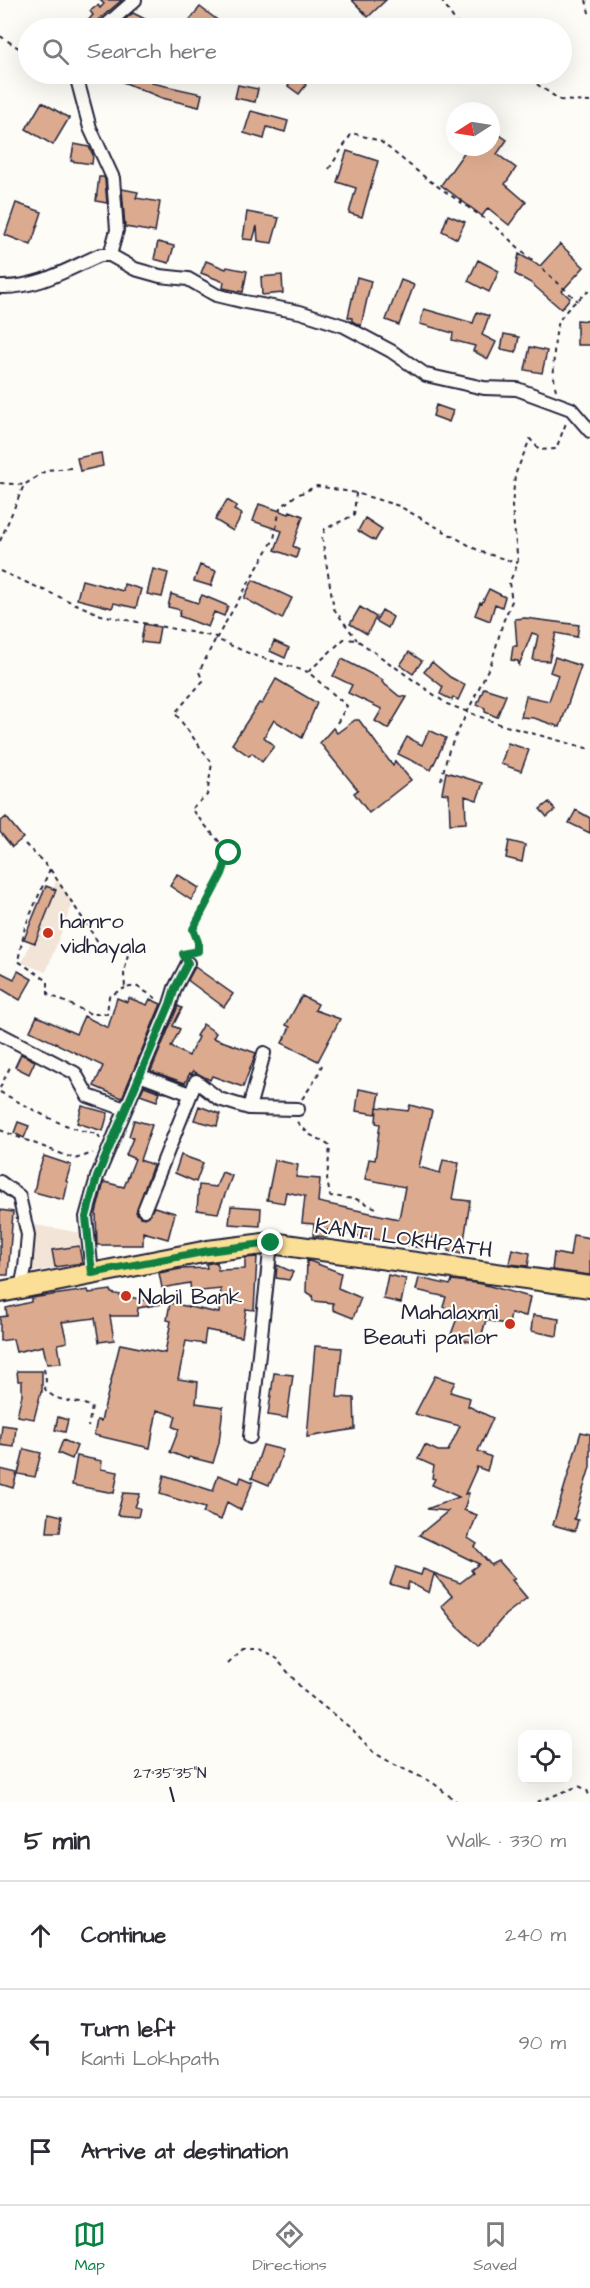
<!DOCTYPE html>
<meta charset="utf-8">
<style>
body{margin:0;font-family:"Architects Daughter",sans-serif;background:#f2f2f3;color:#2b2b33}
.controls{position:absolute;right:18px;bottom:18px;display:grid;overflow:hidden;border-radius:12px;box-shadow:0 6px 24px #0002}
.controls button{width:54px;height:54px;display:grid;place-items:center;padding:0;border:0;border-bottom:2px solid #e1e1e2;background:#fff;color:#2b2b33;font:30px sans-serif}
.compass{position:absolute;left:446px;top:102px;width:54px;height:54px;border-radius:50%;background:#fff;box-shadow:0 6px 24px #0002;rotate:258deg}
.stop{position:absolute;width:18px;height:18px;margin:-14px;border:4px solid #0b8043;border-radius:50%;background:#fff}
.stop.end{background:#0b8043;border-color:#fff;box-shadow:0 2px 6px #0008}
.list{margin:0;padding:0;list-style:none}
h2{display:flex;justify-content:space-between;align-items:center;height:78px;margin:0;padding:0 24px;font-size:26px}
h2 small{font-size:20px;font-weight:400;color:#7c7c81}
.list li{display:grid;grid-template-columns:39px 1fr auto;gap:18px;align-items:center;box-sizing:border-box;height:108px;padding:0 24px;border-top:2px solid #e1e1e2}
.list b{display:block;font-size:22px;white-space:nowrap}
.list p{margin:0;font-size:20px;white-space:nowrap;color:#7c7c81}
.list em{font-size:20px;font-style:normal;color:#7c7c81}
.icon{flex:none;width:33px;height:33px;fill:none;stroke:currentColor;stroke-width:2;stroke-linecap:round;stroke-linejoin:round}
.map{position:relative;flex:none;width:590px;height:1802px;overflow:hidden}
.search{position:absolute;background:#fff;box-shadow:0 6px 24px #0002;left:18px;right:18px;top:18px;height:66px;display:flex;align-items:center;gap:15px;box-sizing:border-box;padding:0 21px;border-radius:33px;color:#7c7c81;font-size:22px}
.sheet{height:402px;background:#fff}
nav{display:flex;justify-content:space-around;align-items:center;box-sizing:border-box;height:84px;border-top:2px solid #e1e1e2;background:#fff;font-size:16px;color:#7c7c81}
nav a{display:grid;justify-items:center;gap:3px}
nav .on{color:#0b8043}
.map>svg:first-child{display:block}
.built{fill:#f3e4d8}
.building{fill:#dcab8f;stroke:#22223b;stroke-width:1.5}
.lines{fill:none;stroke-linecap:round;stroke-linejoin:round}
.street-casing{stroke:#22223b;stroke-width:16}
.primary-casing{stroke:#22223b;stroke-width:24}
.path{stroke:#22223b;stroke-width:2;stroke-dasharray:4.5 4.5;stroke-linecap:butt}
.street{stroke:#fdfcf7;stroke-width:12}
.primary{stroke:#fbdf96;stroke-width:20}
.route{stroke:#0b8043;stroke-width:8}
.ticks{fill:none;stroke:#22223b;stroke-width:2}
.poi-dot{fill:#c8321e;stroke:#fdfcf7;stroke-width:2}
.labels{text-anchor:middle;stroke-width:4.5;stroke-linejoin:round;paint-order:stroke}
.poi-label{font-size:22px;fill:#22223b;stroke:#fdfcf7;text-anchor:start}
.street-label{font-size:22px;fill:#22223b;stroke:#fdfcf7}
.ticks-label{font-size:15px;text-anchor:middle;fill:#22223b;stroke:#fdfcf7;stroke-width:4.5;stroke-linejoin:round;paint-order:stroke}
</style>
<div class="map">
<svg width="590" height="1802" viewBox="0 0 590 1802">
<rect width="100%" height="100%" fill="#fdfcf7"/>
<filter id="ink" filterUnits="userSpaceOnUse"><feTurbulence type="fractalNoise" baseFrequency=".0167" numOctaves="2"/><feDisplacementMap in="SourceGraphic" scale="12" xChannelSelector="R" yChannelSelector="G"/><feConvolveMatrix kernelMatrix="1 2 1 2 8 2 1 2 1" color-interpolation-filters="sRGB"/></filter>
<g filter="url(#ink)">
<!-- built -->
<path class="built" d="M57,879L73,902L46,972L22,963Z
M35,1225L82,1233L84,1263L32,1272L28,1250Z"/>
<!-- building -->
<path class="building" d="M100,0H122L90,27L86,23L93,15L90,11L98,5L100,8L104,4Z
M352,0H386L368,17Z
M200,7L228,28H183Z
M133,13L139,16L162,28H122L125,23L123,21Z
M136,74H156L152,83L202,94L199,107L162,98L123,82L125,77L133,79Z
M295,76L306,85L299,94L288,86Z
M238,85L258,89L255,102L235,98Z
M42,102L69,118L53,145L26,129Z
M251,111L288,121L285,132L267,127L264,139L244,133Z
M491,129L507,140L497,154L516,168L505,184L526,202L509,225L488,208L482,216L441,185L468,147H491Z
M74,144L89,147L93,155L92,164L71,161Z
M347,151L378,161L362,217L349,213L356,188L337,182Z
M99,177H104L105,180L107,203L96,201Z
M122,189L138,192L136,198L160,202L155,232L125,227Z
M16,203L42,212L31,245L5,235Z
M247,212L279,218L272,243L258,241L257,226L253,240L243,239Z
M448,215L465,222L457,239L442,231Z
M158,242L174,246L169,263L154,259Z
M560,244L584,267L562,291L570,298L561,309L531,283L515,274L519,254L540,266Z
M478,260L499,271L489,292L468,281Z
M206,261L226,269L227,267L247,271L243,292L223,288L224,282L201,273Z
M282,275L283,293L262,295L261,277Z
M357,277L371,281L361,326L352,321V318L348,317Z
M401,280L414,285L399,325L386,320Z
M424,309L473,323L477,312L489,316L482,335L496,342L488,359L473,351L475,346L452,340L453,333L420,324Z
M577,320L590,321V345H577Z
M504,334L519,337L516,352L501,349Z
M530,347L547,351L542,373L525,370Z
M436,405L453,411L449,422L433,416Z
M101,453L103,466L80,471L77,458Z
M227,500L237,506L234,510L242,514L233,531L215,520Z
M259,504L289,514L290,511L303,516L293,546L299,549L296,558L275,550L282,531L253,521Z
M365,518L382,529L375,541L358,531Z
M200,565L216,571L211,586L194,581Z
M153,569L168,573L162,597L147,594Z
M82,580L123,591L124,584L141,589L136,608L114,603L112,608L77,599Z
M253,580L292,598L282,619L244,598Z
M489,589L505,597L502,607L495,604L490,621L475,615L480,602L482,603Z
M171,594L198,603L202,595L228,606L224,616L214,612L208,627L179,616L181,610L168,607Z
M360,607L376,617L367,634L350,624Z
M382,610L393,617L388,628L376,621Z
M525,618L579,625L577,637L556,633L549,661L533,660L538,635L532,633L519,665L518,661L511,660L513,646H517L515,619Z
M144,624L160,627L157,644L141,642Z
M274,641L289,648L285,658L270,651Z
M409,652L422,661L413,674L400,665Z
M555,657L581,666L560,727L534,718L521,717L526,696L549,701L558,675L550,672Z
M342,659L383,680L382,682L399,696L407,697L388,729L375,721L382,709L348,693L352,685L333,676Z
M432,662L450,677L465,685L458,700L453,697L452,700L440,694L443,687L424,672Z
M276,679L317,703L302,738L274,720L264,737L274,746L262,762L252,753L249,756L232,744L259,703L262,704Z
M484,688L506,695L497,717L485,712V708L477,705Z
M355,720H359L393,766L395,761L411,780L369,813L354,793L358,790L320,743L333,728L337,733Z
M429,730L446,738L431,770L398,754L407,737L422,745Z
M508,743L529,750L521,771L501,764Z
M446,772L483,783L477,800L465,796L466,823L450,824L449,794L442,793Z
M549,802L555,810L547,817L540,809Z
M576,810L590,818V833L569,823Z
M6,817L23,838L12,847L0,832V822Z
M509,841L525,845L522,862L506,858Z
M177,874L199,888L191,900L170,886Z
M46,886L56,890L35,943L24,939Z
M195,967L233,994L224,1007L190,982L188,980Z
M18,971L32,979L20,1000L0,988V972L14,979Z
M302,996L318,1004L315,1010L340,1019L318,1061L282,1043L290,1027L286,1025Z
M117,998L127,1002L129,998L147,1005L150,999L161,1004L122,1098L94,1086L103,1066L30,1031L37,1016L76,1034L84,1016L108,1028Z
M178,1006L182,1008L173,1026L180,1029L171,1047L189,1056L198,1037L196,1036L203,1024L216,1033L213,1038L256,1053L243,1087L212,1076L210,1080L193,1071L192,1074L190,1073L185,1083L151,1071Z
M21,1054L35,1061L29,1074L15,1067Z
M144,1086L160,1092L157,1101L140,1095Z
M359,1089L380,1093L376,1114L356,1111Z
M410,1105L432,1111L419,1167L440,1173L443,1160L459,1163L452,1199L470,1201L462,1254L448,1251L450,1241L423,1236L421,1248L328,1230L327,1237L313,1236L314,1224L302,1223L305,1196L286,1192L284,1203L267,1200L275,1160L298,1165L296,1177L320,1179L318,1202L399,1219L405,1187L365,1179L369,1159L375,1160L380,1124L376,1123L377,1107L408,1111Z
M82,1106L108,1113L103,1131L77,1123Z
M199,1106L220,1114L217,1126L194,1120Z
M134,1120L152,1125L140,1160L153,1165L136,1212L140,1217L145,1218L149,1216L154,1207L175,1213L168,1239L143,1232V1245H97L96,1213L104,1182L124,1187L135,1159L126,1155L133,1138L129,1136Z
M18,1122L29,1126L24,1138L14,1133Z
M181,1155L203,1163L196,1182L175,1173Z
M44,1156L71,1165L66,1181L68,1182L64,1200L34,1192L38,1172Z
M222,1172L232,1176L218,1213L197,1210L199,1185L216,1187Z
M231,1206L261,1208L260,1226L229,1224Z
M0,1210L13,1212L8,1275H0Z
M573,1235L590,1238V1275L552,1270L554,1253L570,1256Z
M79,1246L82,1263L55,1267L52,1250Z
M512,1249L530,1253L528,1266L509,1264Z
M257,1257L254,1310L246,1309L242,1337L206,1330L204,1344L186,1341L178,1379L198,1382L196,1403L223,1407L219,1443L213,1463L189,1457L188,1459L170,1452L179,1429L173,1427L176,1416L157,1410L150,1448L94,1435L97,1420L101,1421L120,1344L165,1353L171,1321L167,1320L170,1303L219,1313L221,1289L191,1292L190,1283L162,1288L159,1273L181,1269L207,1268L206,1264L216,1262L218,1270L245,1269V1258Z
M307,1260L341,1273L338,1288L361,1298L353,1318L333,1310V1303L313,1301L312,1295L306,1292Z
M277,1265L293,1272L289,1280L276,1278Z
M388,1275L406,1279L401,1303L383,1299Z
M419,1278L450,1285L452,1280L482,1284L530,1297L526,1316L511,1313L509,1325L486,1320L479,1344L450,1337L459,1313L443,1307L446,1297L416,1290Z
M88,1290L89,1293L111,1290V1293L162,1304L138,1308L137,1316H110L114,1340L99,1342L95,1318L62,1322L67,1342L58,1344L61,1363L47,1364L43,1346L16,1352L13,1339L0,1341V1317L7,1316L6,1308L31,1302V1298Z
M533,1315L559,1319L557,1336L531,1331Z
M315,1346L342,1348L337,1397L354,1398L355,1429L307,1437Z
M17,1371H42V1392H41L34,1419L17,1416L22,1395V1381H18Z
M274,1373L293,1375L287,1418L268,1415Z
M435,1376L455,1382L450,1392L470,1398L468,1406L493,1418L478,1451L491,1457L487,1471L477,1467L465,1494L469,1493L464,1510L477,1515L468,1538L477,1544L475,1547L491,1565L499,1561L515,1579L512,1580L527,1598L505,1615L479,1646L458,1627L441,1606L452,1596L434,1574L429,1593L409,1582L407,1589L390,1584L396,1567L421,1575L423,1569L460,1583L473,1573L471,1570L479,1564L419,1535L448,1511L427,1509L459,1497L432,1485L435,1479L432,1478L434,1466L418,1459L425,1445L438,1451H448L460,1426L415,1414Z
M58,1417L68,1420L65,1432L55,1430Z
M2,1425L16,1427L14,1447L0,1445Z
M581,1432L590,1434V1467L574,1519L578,1520L575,1531L553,1525Z
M63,1440L77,1446L72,1459L58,1453Z
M263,1445L283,1450L277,1469L269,1485L252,1478Z
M24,1449L41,1453L35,1477L18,1474Z
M77,1456L102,1461L101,1469L118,1472L114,1493L72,1485Z
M0,1469L17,1473L13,1488L0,1484Z
M164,1475L213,1491L218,1475L239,1483L241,1477L253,1482L241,1510L227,1502L221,1520L203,1513L205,1508L160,1494Z
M123,1493L140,1494L135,1507L140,1508L138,1517L117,1515Z
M49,1513L62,1516L60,1532H47Z"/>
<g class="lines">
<!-- street casing -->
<g class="street-casing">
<path id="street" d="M103,28L135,0
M80,74L77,79L90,128L113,178L117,230L110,255L135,269L160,276L188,279L216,295L245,302L300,312L344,326L391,351L426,375L484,388L517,389L571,409L590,431
M0,287C38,288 66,270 100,255H110
M0,1034L75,1073L88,1096L125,1109
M139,1075L190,1094
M249,1108L264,1053
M0,1182L19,1196L28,1235L25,1268L21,1288
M144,1210L196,1081L219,1099L249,1108L298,1109
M92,1273L86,1217L97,1177L170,1004L175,988L188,963
M250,1437L271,1243"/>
</g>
<!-- primary casing -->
<g class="primary-casing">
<path id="primary" d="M0,1292L208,1251L271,1243L590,1287"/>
</g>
<!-- path -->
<path class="path" d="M441,0L460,28
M586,0L590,17
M0,36L28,54
M522,74L560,100L590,102
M92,77L113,74
M329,169L352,133L380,141L427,179L491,223L578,301
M556,390C552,377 553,333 560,320C566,308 580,298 590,290
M0,483L24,485
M356,493L354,515L325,529L322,538L334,609L357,640
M0,541L24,485L47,470L72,468
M0,571L101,615L216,637V639L253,655L308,672
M216,639L274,539L280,508L295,496L317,486L356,493L399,506L481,552L518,563
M337,723L347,706L308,672L344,639L357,640L447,704L502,725L590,749
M441,780L449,750L492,661L503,622L512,601L509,583L518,563L512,507L515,475L530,439L540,450L556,449L566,423
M25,844L50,869L100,945L129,949L124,974L125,988L136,986L159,1000
M50,869L25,927L18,961L48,981V994L91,1014H107L109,996L125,988
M194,952L198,951V942L193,929L222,874L229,853L191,809L207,795L212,763L175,713L203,681L199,672L215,640
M0,1088L11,1065
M0,1092C31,1108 63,1129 98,1134L100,1139
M302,1099L316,1079L322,1065
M297,1122L309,1134L330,1146L327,1179L330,1196L356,1199L376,1208
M0,1130L75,1159L93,1153
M44,1369L46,1380L45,1389C57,1404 75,1399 92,1407L88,1427
M227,1663L242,1649H257L274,1656L304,1691L353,1730L373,1752L395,1765L432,1782L457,1802
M537,1802L579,1786L587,1790L590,1798"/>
<!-- street -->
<use href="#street" class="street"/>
<!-- primary -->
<use href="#primary" class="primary"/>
</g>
</g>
<g class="lines" filter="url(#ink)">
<!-- route -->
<path class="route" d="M229,853L222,874L193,929L198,942V951L183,954L188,963L175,988L170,1004L97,1177L86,1217L92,1273L208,1251L271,1243"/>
</g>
<!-- ticks -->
<path class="ticks" d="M170,1787L174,1802"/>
<!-- markers -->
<g class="poi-dot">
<circle cx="48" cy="933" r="6"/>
<circle cx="126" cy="1296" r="6"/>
<circle cx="510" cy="1324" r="6"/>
</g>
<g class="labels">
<!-- poi labels -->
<g class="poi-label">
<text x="60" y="928">hamro<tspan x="60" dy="25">vidhayala</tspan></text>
<text x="138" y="1304">Nabil Bank</text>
<text x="498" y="1319" text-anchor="end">Mahalaxmi<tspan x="498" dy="25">Beauti parlor</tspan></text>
</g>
<!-- street labels -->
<g class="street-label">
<text transform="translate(404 1237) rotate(8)" y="8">KANTI LOKHPATH</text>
</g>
</g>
<g class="ticks-label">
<text x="170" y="1778">27°35'35"N</text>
</g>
</svg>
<div class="controls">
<button><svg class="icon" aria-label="locate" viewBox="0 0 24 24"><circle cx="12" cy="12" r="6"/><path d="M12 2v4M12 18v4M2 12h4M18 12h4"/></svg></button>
</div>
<svg class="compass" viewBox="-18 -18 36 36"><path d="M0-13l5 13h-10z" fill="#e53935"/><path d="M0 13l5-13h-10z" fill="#7c7c81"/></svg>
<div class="stop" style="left:229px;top:853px"></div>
<div class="stop end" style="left:271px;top:1243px"></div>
<div class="search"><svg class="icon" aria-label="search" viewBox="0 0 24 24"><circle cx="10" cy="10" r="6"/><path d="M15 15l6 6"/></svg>Search here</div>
</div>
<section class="sheet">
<h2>5 min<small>Walk · 330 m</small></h2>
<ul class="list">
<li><svg class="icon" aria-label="ahead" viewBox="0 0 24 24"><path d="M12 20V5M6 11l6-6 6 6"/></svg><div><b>Continue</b></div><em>240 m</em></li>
<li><svg class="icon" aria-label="left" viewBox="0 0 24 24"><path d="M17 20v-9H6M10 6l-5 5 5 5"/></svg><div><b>Turn left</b><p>Kanti Lokhpath</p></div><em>90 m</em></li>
<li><svg class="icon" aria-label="arrive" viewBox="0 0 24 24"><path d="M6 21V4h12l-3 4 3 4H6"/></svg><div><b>Arrive at destination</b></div></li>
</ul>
</section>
<nav>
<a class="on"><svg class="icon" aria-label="map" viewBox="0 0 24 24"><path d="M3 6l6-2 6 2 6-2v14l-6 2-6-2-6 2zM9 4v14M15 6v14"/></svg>Map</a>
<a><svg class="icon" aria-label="directions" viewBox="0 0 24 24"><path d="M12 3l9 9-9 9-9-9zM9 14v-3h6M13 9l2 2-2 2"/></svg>Directions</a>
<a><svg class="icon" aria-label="saved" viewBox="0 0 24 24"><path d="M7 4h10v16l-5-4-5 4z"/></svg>Saved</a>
</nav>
